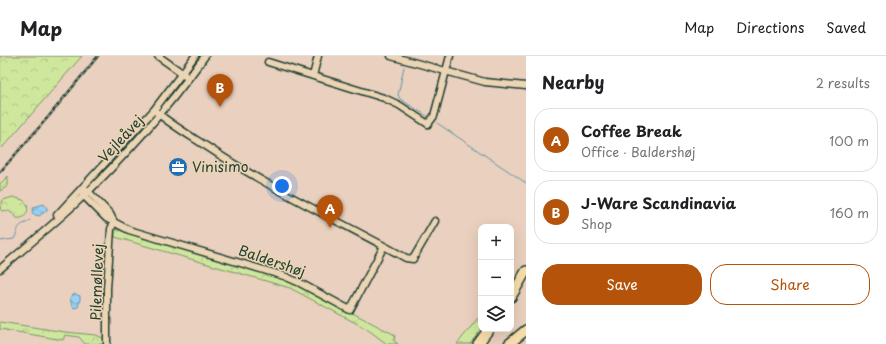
<!DOCTYPE html>
<meta charset="utf-8">
<style>
body{margin:0;font-family:"Playpen Sans",sans-serif;background:#f2f2f2;color:#202124}
.controls{position:absolute;right:12px;bottom:12px;display:grid;overflow:hidden;border-radius:8px;box-shadow:0 4px 16px #0002}
.controls button{width:36px;height:36px;display:grid;place-items:center;padding:0;border:0;border-bottom:1px solid #e0e0e0;background:#fff;color:#202124;font:20px sans-serif}
.you{position:absolute;left:282px;top:130px;width:14px;height:14px;margin:-10px;border:3px solid #fff;border-radius:50%;background:#1a73e8;box-shadow:0 0 0 6px #1a73e833}
.badge{display:grid;place-items:center;width:26px;height:26px;border-radius:50%;background:#b45309;color:#fff;font-size:13px;font-weight:700}
.pin{position:absolute;translate:-50% -33px;filter:drop-shadow(0 1px 2px #0008)}
.pin::after{content:'';position:absolute;top:21px;width:14px;height:12px;background:inherit;clip-path:polygon(0 0,100% 0,50% 100%)}
.list{margin:0;padding:0;list-style:none}
h2{display:flex;justify-content:space-between;align-items:center;height:52px;margin:0;padding:0 16px;font-size:17px}
h2 small{font-size:13px;font-weight:400;color:#757577}
.list li{display:grid;grid-template-columns:26px 1fr auto;gap:12px;align-items:center;box-sizing:border-box;height:64px;margin:0 8px 8px;padding:0 8px;border:1px solid #e0e0e0;border-radius:16px}
.list b{display:block;font-size:15px;white-space:nowrap}
.list p{margin:0;font-size:13px;white-space:nowrap;color:#757577}
.list em{font-size:13px;font-style:normal;color:#757577}
.actions{display:flex;gap:8px;padding:12px 16px}
.actions a{flex:1;padding:9px 0;border:1px solid #b45309;border-radius:16px;text-align:center;font-size:14px;color:#b45309}
.actions .main{background:#b45309;color:#fff}
.icon{flex:none;width:22px;height:22px;fill:none;stroke:currentColor;stroke-width:2;stroke-linecap:round;stroke-linejoin:round}
.map{position:relative;flex:none;width:526px;height:288px;overflow:hidden}
header{display:flex;align-items:center;gap:24px;box-sizing:border-box;height:56px;padding:0 20px;background:#fff;border-bottom:1px solid #e0e0e0}
header strong{font-size:19px}
nav{display:flex;gap:22px;margin-inline-start:auto;font-size:14px}
main{display:flex}
aside{flex:1;background:#fff}
.map>svg:first-child{display:block}
.forest{fill:url(#forest-crowns);stroke:#779268}
.water{fill:url(#water-waves);stroke:#6695a8}
.lines{fill:none;stroke-linecap:round;stroke-linejoin:round}
.stream{stroke:#6695a8;stroke-width:1}
.minor-casing{stroke:#1f3d34;stroke-width:9}
.highway-casing{stroke:#1f3d34;stroke-width:12}
.minor{stroke:#ebd5b4;stroke-width:6}
.highway{stroke:#f9deab;stroke-width:9}
.rail-casing{stroke:#1f3d34;stroke-width:2.5}
.rail{stroke:#ebd5b4;stroke-width:1;stroke-dasharray:3;stroke-linecap:butt}
.labels{text-anchor:middle;stroke-width:3;stroke-linejoin:round;paint-order:stroke}
.street-label{font-size:14px;fill:#1f3d34;stroke:#ebd5b4}
.poi-label{font-size:14px;fill:#1f3d34;stroke:#ebd5b4;text-anchor:start}
</style>
<header>
<strong>Map</strong>
<nav><a>Map</a><a>Directions</a><a>Saved</a></nav>
</header>
<main>
<div class="map">
<svg width="526" height="288" viewBox="0 0 526 288">
<defs>
<pattern id="forest-crowns" width="20" height="18" patternUnits="userSpaceOnUse"><rect width="20" height="18" fill="#cfe79d"/><path d="M2 6a3 3 0 1 1 6 0M12 15a3 3 0 1 1 6 0" fill="none" stroke="#b1c788"/></pattern>
<pattern id="water-waves" width="16" height="10" patternUnits="userSpaceOnUse"><rect width="16" height="10" fill="#96d0f6"/><path d="M0 5q4-4 8 0t8 0" fill="none" stroke="#7aaac8"/></pattern>
</defs>
<rect width="100%" height="100%" fill="#ead0be"/>
<filter id="ink" filterUnits="userSpaceOnUse"><feTurbulence type="fractalNoise" baseFrequency=".025" numOctaves="2"/><feDisplacementMap in="SourceGraphic" scale="8" xChannelSelector="R" yChannelSelector="G"/><feConvolveMatrix kernelMatrix="1 2 1 2 8 2 1 2 1" color-interpolation-filters="sRGB"/></filter>
<g filter="url(#ink)">
<!-- forest -->
<path class="forest" d="M0,0H82L2,92L0,87Z
M8,120V130L0,135V128Z
M13,141C16,142 20,143 23,144C32,150 27,164 17,162C12,157 9,153 2,155L0,153L3,144Z
M115,173L288,224L306,233L395,279L394,285L398,288H387L367,273L290,232L115,181Z
M479,261L481,262V273H483L470,288H457Z
M0,266L65,276L96,279L105,283L106,288H85L79,281L65,279L63,284L0,273Z"/>
<!-- water -->
<path class="water" d="M44,148L47,152V154L39,160L33,158L32,156L34,151Z
M75,238L80,240V244L78,251L74,252L71,247L70,241Z"/>
<g class="lines">
<!-- stream -->
<path class="stream" d="M404,11L398,39L400,43L427,60
M437,67L526,127
M0,185L14,183C20,172 15,171 28,166L30,164"/>
<!-- minor casing -->
<g class="minor-casing">
<path id="minor" d="M158,0L185,19
M391,0L485,26L526,30
M268,6L384,42L399,49L428,68L434,60L450,0
M313,20L318,0
M82,132L83,139L106,162L129,174L284,220L300,227L350,254L384,190C324,158 263,128 206,90C189,79 170,68 154,54
M85,133L88,135L110,158L114,166
M57,159L154,54L195,0
M384,190L406,202L413,203L435,165
M0,213C25,192 50,171 74,149C122,104 166,54 205,0
M107,288V233L111,173L114,166"/>
</g>
<!-- highway casing -->
<g class="highway-casing">
<path id="highway" d="M511,241L526,215
M478,288L489,273
M509,288L526,274"/>
</g>
<!-- minor -->
<use href="#minor" class="minor"/>
<!-- highway -->
<use href="#highway" class="highway"/>
<!-- rail casing -->
<g class="rail-casing">
<path id="rail" d="M0,116L49,60L98,0"/>
</g>
<!-- rail -->
<use href="#rail" class="rail"/>
</g>
</g>
<!-- icons -->
<defs>
<g id="office-disc" transform="scale(1)"><circle r="9.5" fill="#1f6fb2" stroke="#ebd5b4"/><path d="M-6-3h4V-5.5h4V-3h4V5H-6ZM-1-4.5V-3h2v-1.5ZM-6 0V1H6V0Z" fill="#fff"/></g>
</defs>
<g fill-rule="evenodd">
<use href="#office-disc" x="178" y="111"/>
</g>
<g class="labels">
<!-- street labels -->
<g class="street-label">
<text transform="translate(121 83) rotate(-47)" y="5">Vejleåvej</text>
<text transform="translate(272 205) rotate(19)" y="5">Baldershøj</text>
<text transform="translate(97 226) rotate(-88)" y="5">Pilemøllevej</text>
</g>
<!-- poi labels -->
<g class="poi-label">
<text x="192" y="116">Vinisimo</text>
</g>
</g>
</svg>
<div class="controls">
<button>+</button>
<button>−</button>
<button><svg class="icon" aria-label="layers" viewBox="0 0 24 24"><path d="M12 4l9 5-9 5-9-5zM3 14l9 5 9-5"/></svg></button>
</div>
<div class="you"></div>
<div class="pin badge" style="left:330px;top:172px">A</div>
<div class="pin badge" style="left:220px;top:51px">B</div>
</div>
<aside>
<h2>Nearby<small>2 results</small></h2>
<ul class="list">
<li><span class="badge">A</span><div><b>Coffee Break</b><p>Office · Baldershøj</p></div><em>100 m</em></li>
<li><span class="badge">B</span><div><b>J-Ware Scandinavia</b><p>Shop</p></div><em>160 m</em></li>
</ul>
<div class="actions"><a class="main">Save</a><a>Share</a></div>
</aside>
</main>
